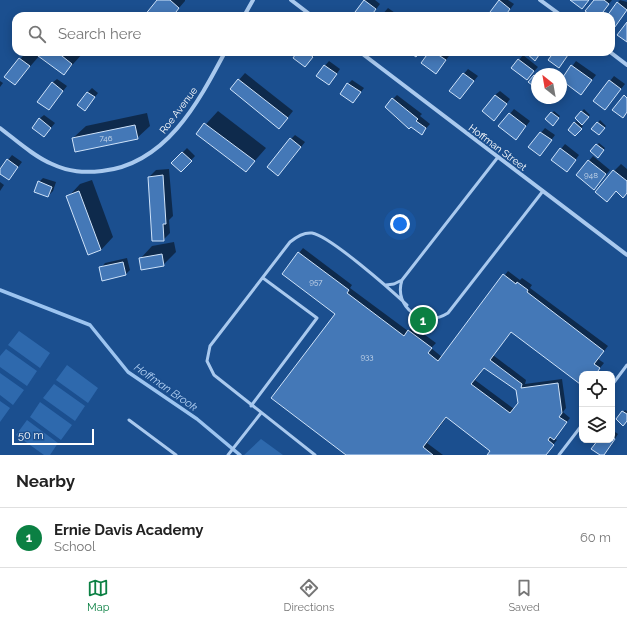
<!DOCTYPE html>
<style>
body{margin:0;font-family:Raleway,sans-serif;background:#f2f2f2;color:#222}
.controls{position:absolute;right:12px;bottom:12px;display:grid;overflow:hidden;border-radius:8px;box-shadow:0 2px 10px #0003}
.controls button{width:36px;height:36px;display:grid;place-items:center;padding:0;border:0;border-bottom:1px solid #e0e0e0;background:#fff;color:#222;font:20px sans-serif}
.compass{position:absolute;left:531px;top:68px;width:36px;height:36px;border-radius:50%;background:#fff;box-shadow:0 2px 10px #0003;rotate:329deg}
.scale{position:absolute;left:12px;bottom:10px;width:82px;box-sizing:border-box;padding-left:4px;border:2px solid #fff;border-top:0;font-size:11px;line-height:14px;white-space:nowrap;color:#fff;-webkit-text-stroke:3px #1b4f8f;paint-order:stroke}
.you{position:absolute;left:400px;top:224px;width:14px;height:14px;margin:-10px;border:3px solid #fff;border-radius:50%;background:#1a73e8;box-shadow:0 0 0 6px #1a73e833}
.badge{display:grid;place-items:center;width:26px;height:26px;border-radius:50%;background:#0b8043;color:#fff;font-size:13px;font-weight:700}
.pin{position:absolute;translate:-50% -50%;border:2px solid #fff;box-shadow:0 1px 4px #0006}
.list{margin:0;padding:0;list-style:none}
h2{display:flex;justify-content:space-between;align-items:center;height:52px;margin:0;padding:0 16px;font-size:17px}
h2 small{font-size:13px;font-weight:400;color:#767676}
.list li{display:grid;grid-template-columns:26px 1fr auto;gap:12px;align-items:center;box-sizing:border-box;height:60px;padding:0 16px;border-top:1px solid #e0e0e0}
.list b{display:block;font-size:15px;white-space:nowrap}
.list p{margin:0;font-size:13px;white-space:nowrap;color:#767676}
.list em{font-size:13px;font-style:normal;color:#767676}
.icon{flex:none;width:22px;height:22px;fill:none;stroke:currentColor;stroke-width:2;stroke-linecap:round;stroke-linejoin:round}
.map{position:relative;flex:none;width:627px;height:455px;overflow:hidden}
.search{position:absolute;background:#fff;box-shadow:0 2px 10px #0003;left:12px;right:12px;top:12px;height:44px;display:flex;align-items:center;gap:10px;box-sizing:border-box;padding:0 14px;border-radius:12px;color:#767676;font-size:15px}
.sheet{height:112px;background:#fff}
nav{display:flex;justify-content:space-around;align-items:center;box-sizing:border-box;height:56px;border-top:1px solid #e0e0e0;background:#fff;font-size:11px;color:#767676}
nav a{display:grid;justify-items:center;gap:2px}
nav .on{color:#0b8043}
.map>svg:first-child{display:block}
.green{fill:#2e69ad}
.shadow{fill:#0007;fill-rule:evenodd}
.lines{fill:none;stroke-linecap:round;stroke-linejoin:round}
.stream{stroke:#9cc4f0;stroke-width:3.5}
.building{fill:#4478b7;stroke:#cfe3fa;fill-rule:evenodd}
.service{stroke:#a9c9ee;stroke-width:3}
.minor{stroke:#a9c9ee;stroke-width:4}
.labels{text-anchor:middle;stroke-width:3.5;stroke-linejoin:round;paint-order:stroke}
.number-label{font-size:8px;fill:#d0dded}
.street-label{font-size:10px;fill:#fff;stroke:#1b4f8f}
.water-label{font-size:11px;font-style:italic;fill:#b5d3f5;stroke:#1b4f8f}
</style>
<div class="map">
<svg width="627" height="455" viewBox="0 0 627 455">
<rect width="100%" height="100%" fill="#1b4f8f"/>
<!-- green -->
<path class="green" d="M19,331L50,353L40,368L8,345Z
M6,349L37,371L27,386L0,367V356Z
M67,365L98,388L88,403L56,380Z
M0,373L24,390L13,405L0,395Z
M54,384L85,406L75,421L43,398Z
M0,401L10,408L0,422Z
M40,402L72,425L61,440L30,417Z
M27,420L58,443L50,455H44L16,435Z
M261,439L283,455H244Z"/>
<!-- shadow -->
<path class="shadow" d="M158,0H185V1L172,16H145Z
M365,0H375L380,4L371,16H362L356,12Z
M500,0H508L514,4L508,12L513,16H488Z
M595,0H612L599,16H593Z
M620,0L627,2V10L612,30L611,16H608Z
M388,8L398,15L397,16H381Z
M26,52H84L64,74L40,55L15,84L6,77Z
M298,52H317L309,62Z
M431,52H444L449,56L440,68Z
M555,52H571L559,67Z
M523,55L538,67L527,79L513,68Z
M329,61L340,69L333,79L317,75Z
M576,61L596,75L585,89L562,80Z
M468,69L478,76L460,98L450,90Z
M245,73L293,111L285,121L231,89Z
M537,73V86L536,87L529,82Z
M614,76L625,84L609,104L594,101Z
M57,79L67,86L49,109L52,83Z
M352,80L364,88L353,102L348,84Z
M0,81L3,83L0,87Z
M92,88L98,93L85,110L88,92Z
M500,91L510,99L498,115L495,95Z
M397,95L422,114L420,116L430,124L421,134L411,126L409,128L395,117L397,115L393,99Z
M514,109L530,121L520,134L500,126Z
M584,109L590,115L582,123L576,118Z
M218,111L266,148L246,171L197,134Z
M554,111L560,116L553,124L546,119Z
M147,113L150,126L137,138H73L86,126Z
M44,115L55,123L44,136L39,119Z
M600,120L606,126L599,134L593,129Z
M576,121L583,126L575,135V123Z
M545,128L555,135L544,150L529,147Z
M295,135L305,142L282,171L291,139Z
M599,143L605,148L600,155L591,151Z
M565,144L579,155L571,166L561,149Z
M187,148L195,156L181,171L172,163Z
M12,155L22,162L9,179L0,173V170Z
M593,156L610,170L598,184L577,175Z
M621,164L627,169V192L616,191L607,200L614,171Z
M169,169L173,216L169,220L170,233L163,240L149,177L156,170Z
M43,178L56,182L53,191L48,196L39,182Z
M92,180L113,237L101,250L89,254L68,197L80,184Z
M0,182L4,185L0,191Z
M174,242L176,252L163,265L140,259L152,246Z
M303,248L352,285L350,288L408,331L413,326L436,343L431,348L442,357L508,271L520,280L522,278L532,285L530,288L608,346L598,359L604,363L595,374L589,371L587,374H582V380L512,331L493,355L526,380L525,384L562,379L566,408L563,412L570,418L554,438L557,440L545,455H488L492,450L447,417L427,443L443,455H348L336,314L283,273ZM485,367L517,390L519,403L514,409L475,380Z
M127,258L130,270L126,274L101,268L105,263Z
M625,410L627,411V420L617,419Z
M612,430L618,434L607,451L602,455L599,440H612Z"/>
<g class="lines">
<!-- stream -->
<path class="stream" d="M0,290L90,325L128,372L197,419L240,455"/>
</g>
<!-- building -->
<path class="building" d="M157,0H170L179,8L173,16H144Z
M364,0L376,9L371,16H361L355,12Z
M499,0L510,9L505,16H487Z
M570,0H589L582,9Z
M594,0H604L609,4L600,16H592L585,11Z
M617,2L627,10L612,31L611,16H607Z
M627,22V42L617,35Z
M57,52L72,64L64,75L34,53Z
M297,52H307L313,57L305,67L293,58Z
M409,52H420L416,57Z
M429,52H434L446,60L436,74L421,63Z
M525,52H541L535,61Z
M554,52H563L568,55L559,68L548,60Z
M19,58L30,66L15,85L4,77Z
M518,59L534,71L527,80L511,68Z
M324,65L337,74L329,85L316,76Z
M571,65L592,80L581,95L561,80Z
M463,73L474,81L460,99L449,91Z
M534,75L537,77L536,88L528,82Z
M238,79L288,118L279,129L230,89Z
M609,80L621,89L605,110L593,101Z
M52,82L63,91L49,110L37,102Z
M347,83L361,92L353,103L340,94Z
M87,92L95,97L85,111L77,105Z
M495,95L507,104L494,121L482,111Z
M624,95L627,98V112L623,118L612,110Z
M392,98L418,119L416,121L426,128L422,135L411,127L409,129L385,107Z
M581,111L589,117L582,125L575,118Z
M551,112L559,118L553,126L545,119Z
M509,113L526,126L516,140L498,126Z
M39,118L51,128L44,137L32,128Z
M574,122L582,129L575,136L568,130Z
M597,122L605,128L599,135L591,129Z
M204,123L255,161L246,172L196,134Z
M135,125L138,139L75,152L72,138Z
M540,132L552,140L540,156L528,147Z
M290,138L301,147L278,176L267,167Z
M596,144L604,150L598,158L590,151Z
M560,148L576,160L567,172L551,160Z
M182,152L192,161L181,172L171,163Z
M7,159L18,167L9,180L0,174V169Z
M588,160L606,174L594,190L576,175Z
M613,170L627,181V193L623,198L616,191L607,202L595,192Z
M163,175L166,224H163L164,241H152L148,177Z
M38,181L52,187L48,197L34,192Z
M79,191L101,250L88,255L66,196Z
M298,252L349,290L347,293L404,336L408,330L432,348L428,353L438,361L503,274L516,284L517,282L528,290L527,292L604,351L594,364L600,368L596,374L589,372L587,374H582V380L580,384L511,332L490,360L522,384L521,388L558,383L562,413L559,417L567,422L554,440L550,437L548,440L554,445L546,455H487L490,451L446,417L423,447L433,455H346L271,398L335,314L282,274ZM484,368L516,390L518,403L510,413L471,384Z
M162,254L164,266L141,270L139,258Z
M123,262L126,275L102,281L99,267Z
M622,411L627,414V421L623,426L616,419Z
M612,437L615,439L604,455H600L591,449L598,440H612Z"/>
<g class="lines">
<!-- service -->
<path class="service" d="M498,157L402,280C393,307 423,329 448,313L543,191
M386,285L394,284L402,280
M612,385L627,365
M251,406L317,318L263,278
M129,420L176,455
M228,455L261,413
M315,455L214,375L207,361L210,346L290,242C296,237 303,232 312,233C330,236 391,290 407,305
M559,455L582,425"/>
<!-- minor -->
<path class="minor" d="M291,0L312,16
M540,0L562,16
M244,16L253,0
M360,52L627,255
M610,52L627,65
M0,128C16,140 33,156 52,164C69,172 84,173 102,171C166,164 198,103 225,52"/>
</g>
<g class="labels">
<!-- number labels -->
<g class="number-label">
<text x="106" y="141">746</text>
<text x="591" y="178">948</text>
<text x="316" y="285">957</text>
<text x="367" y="360">933</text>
</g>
<!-- street labels -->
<g class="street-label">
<text transform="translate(178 110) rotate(-53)" y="4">Roe Avenue</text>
<text transform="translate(498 147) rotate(37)" y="4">Hoffman Street</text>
</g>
<!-- water labels -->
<g class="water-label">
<text transform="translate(166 387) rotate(35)" y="4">Hoffman Brook</text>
</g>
</g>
</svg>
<div class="controls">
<button><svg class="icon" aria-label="locate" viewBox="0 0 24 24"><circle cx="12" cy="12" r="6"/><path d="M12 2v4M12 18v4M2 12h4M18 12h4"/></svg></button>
<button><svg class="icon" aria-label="layers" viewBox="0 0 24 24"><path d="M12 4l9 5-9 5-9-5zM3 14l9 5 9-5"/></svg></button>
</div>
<svg class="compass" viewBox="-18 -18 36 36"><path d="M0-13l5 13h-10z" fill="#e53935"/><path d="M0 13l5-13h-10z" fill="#767676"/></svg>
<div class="scale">50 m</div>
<div class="you"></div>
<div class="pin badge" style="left:423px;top:320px">1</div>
<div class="search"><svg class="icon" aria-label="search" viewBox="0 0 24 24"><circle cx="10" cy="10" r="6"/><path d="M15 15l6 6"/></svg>Search here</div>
</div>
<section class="sheet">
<h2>Nearby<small></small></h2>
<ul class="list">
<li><span class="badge">1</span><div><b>Ernie Davis Academy</b><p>School</p></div><em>60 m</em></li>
</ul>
</section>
<nav>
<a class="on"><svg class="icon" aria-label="map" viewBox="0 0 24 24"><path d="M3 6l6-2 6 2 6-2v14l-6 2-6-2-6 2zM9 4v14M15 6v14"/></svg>Map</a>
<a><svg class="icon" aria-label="directions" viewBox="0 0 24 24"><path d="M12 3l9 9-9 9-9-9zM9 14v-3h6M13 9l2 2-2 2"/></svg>Directions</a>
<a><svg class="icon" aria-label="saved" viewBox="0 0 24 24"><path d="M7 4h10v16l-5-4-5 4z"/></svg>Saved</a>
</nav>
